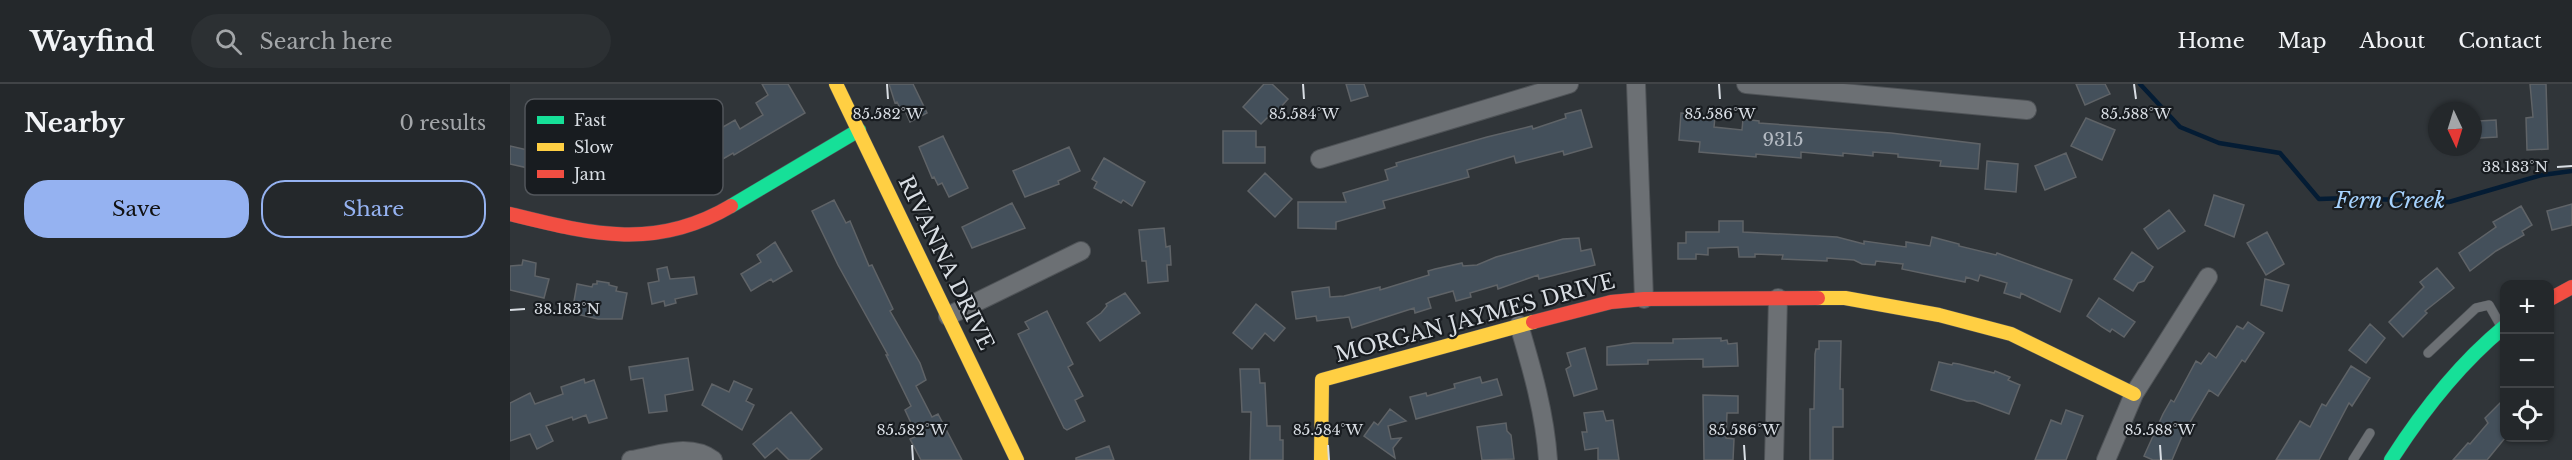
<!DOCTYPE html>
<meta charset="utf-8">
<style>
body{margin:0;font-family:"Libre Baskerville",serif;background:#2c3033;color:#f1f3f6}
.controls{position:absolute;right:18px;bottom:18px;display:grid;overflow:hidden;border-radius:12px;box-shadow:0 2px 4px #0004}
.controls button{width:54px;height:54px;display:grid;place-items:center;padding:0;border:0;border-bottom:2px solid #414447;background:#24282b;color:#f1f3f6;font:30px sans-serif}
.compass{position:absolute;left:1918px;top:18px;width:54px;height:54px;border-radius:50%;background:#24282b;box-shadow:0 2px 4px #0004;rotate:176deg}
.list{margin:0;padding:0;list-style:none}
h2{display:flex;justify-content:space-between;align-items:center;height:78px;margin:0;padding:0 24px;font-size:26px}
h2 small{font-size:20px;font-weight:400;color:#a3a6a9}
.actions{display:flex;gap:12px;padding:18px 24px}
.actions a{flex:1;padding:14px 0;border:2px solid #95b2f1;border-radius:24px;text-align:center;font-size:21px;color:#95b2f1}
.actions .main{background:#95b2f1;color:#111}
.icon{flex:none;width:33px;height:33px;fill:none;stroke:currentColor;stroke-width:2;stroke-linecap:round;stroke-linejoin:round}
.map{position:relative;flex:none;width:2062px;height:376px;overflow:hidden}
header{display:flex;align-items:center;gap:36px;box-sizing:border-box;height:84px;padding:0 30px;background:#24282b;border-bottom:2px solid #414447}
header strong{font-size:28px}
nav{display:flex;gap:33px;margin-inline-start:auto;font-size:21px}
.search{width:420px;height:54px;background:#2c3033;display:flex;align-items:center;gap:15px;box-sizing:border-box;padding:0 21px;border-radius:33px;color:#a3a6a9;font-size:22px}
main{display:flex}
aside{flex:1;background:#24282b}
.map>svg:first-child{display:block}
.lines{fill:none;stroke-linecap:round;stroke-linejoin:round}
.stream{stroke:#041c34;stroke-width:4.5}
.building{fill:#44505b;stroke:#5f6367;stroke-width:1.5}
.lane-casing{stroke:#4f5357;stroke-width:10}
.street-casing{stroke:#4f5357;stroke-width:20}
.fast-casing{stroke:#4f5357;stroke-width:15}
.slow-casing{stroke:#4f5357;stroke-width:15}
.jam-casing{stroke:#4f5357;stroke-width:15}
.lane{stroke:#6c7074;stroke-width:9}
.street{stroke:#6c7074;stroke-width:18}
.fast{stroke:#16e098;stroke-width:14}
.slow{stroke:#ffcf43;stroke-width:14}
.jam{stroke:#f24e42;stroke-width:14}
.ticks{fill:none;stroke:#d9dee4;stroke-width:2}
.labels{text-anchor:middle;stroke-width:4.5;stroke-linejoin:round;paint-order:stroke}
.number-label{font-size:18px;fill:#b4bac2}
.street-label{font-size:21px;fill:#d9dee4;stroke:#181c20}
.water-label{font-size:22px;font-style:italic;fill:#a6d3ff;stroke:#181c20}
.key{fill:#181c20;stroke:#52565b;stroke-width:1.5}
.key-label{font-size:16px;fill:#d9dee4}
.ticks-label{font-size:15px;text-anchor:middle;fill:#d9dee4;stroke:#181c20;stroke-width:4.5;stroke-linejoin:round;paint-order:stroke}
</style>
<header>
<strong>Wayfind</strong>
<div class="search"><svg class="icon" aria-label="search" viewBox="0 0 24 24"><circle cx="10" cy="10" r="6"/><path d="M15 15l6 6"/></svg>Search here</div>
<nav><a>Home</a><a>Map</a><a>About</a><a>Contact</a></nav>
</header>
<main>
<aside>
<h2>Nearby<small>0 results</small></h2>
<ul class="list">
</ul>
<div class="actions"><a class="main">Save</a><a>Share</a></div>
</aside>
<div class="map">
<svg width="2062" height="376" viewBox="0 0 2062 376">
<rect width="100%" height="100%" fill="#303539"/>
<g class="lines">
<!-- stream -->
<path class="stream" d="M1630,0L1670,43L1709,59L1770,69L1809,115L1838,114L1939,118L2032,91L2062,87"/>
</g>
<!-- building -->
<path class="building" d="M252,0H278L295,29L224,71L223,69L206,79L203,74L186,84L175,65L225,36L230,45L253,31L246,19L258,11Z
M379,0H403L417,29L400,38L394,24L391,26L387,18L385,19Z
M754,0H762L778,15L761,34L759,32L751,40L733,23Z
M836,0H854L858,12L841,17Z
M1566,0H1595L1600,10L1575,21Z
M2020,0H2036L2038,65L2017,66L2016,34L2023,33Z
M1071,26L1082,63L1054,71L1053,67L1006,79L1004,72L957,86L959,93L873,117L875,124L826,138V145L788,144V118H836L833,109L878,96L875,86L887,82L886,79L977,53L1022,42L1023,45L1056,34L1055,30Z
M1171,29L1205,33L1204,43L1232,46L1233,35L1249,37V39L1381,49L1470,60L1468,85L1430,82L1431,77L1388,73V70L1363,68V72L1333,69V72L1291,68V74L1246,70V73L1189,68L1190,58L1169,56Z
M1576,34L1605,46L1592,76L1561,62Z
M1986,36L1987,53L1970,54L1969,37Z
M713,47H746V63H755V79H713Z
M433,52L458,104L439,113L432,99L428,101L424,93L422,94L409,63Z
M0,62L22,67L18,84L0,80Z
M559,63L570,87L548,97L549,100L515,113L503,87Z
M1556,69L1566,93L1535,106L1525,82Z
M594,74L635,98L622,122L613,116L611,119L584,104L587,98L582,95Z
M1477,77L1508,80L1506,108L1475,105Z
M755,89L782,115L765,133L738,107Z
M1704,111L1734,121L1724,153L1695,141Z
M324,116L336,139L340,137L359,182L362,181L383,225L380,227L410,279L416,296L406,302L422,333L428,330L452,376H411L400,355L407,352L395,326L401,322L376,271H378L328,181L302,127Z
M502,119L515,144L462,164L452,143Z
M2062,120V141L2042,146L2037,127Z
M2011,122L2022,141L2012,147L2014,151L1986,167L1960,187L1949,169L1986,143L1983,138Z
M1659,126L1675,147L1648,165L1634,145Z
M1209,137H1233V148L1327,153L1354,160V157L1396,163V158L1420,162L1422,153L1449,160V162L1486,171L1487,169L1562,196L1550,228L1511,209L1510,214L1494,209L1497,199L1470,191L1468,197L1456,193L1455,198L1392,185L1393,180L1366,177L1365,181L1352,180L1344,176L1317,174V177L1272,175L1273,171L1245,170V173H1229L1228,163L1198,164V171L1186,170V175H1168V159H1176V148H1209Z
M654,144L656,163L660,162L661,181H657L658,197L638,199L636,177H632L629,146Z
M1757,148L1774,180L1756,191L1737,159Z
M1069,154L1071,167L1081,165L1085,181L1029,195L1028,191L988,205L987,201L960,209L961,213L946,217L943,207L918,214L921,224L905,229L904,224L842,244L839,233L807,237L806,232L786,235L782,208L819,203L820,213L834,212L870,203V206L919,191L918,187L925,185L952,179L953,182L967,181L986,173L1053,155Z
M265,158L282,187L263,198L261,195L241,207L231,190L251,178L247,171Z
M1622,168L1643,183L1634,197L1628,199L1623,207L1604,195Z
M13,176L26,179L25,192L39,195L34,214L0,206V182L12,181Z
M157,183L160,195L184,193L187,210L165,215L166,219L155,222L154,217L142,220L138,199L149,197L147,185Z
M1927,184L1944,204L1915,227L1917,229L1893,253L1879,238L1914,203L1910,198Z
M1755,195L1779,201L1772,227L1751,221Z
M87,197L99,199V201L107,203L106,207L117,209L112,235H88L62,229L67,200L82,203L83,200H87Z
M615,209L630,229L590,257L577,239L591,229L597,222L596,220Z
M1589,214L1625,238L1614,253L1602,245L1600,248L1592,243L1577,232Z
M746,220L775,244L764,257L755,249L742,265L723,249Z
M537,227L563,280L558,283L573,312L565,316L575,337L557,346L554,344L508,250L519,245L515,238Z
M1738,238L1754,249L1735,278L1732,276L1708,312L1699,306L1673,350L1662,376H1643L1634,372L1653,330L1661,316L1664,318L1686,277L1691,280L1699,269L1706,274L1727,242L1733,245Z
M1860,240L1875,254L1856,279L1839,266Z
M1211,254V257L1217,256L1218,260L1227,259L1228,282L1193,283V275L1138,276V280L1097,281V263L1123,259H1163V255Z
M1309,257H1331L1330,305H1333V343H1323V376H1300V325H1304L1305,270L1306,265H1309Z
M1075,264L1087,305L1064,312L1056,285L1061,282L1057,269Z
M178,274L183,306L155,311L157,327L139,329L133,294L121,296L119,283Z
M1429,278L1442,281L1443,279L1449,280L1484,289L1485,287L1500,293L1498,296L1510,301L1499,330L1464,317H1457L1421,306Z
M1841,282L1860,294L1842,322L1839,319L1809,376H1766L1790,337L1800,343L1812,320L1816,322Z
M730,285H749L750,299H755L757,342H770V356H773V376H740L741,328H732Z
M970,293L972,299L987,295L992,311L906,335L900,313L916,309L917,312L945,304L944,300Z
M74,295L75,299L84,296L97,334L79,339L76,331L63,336L62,333L36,342L43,357L27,365L20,350L0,357V319L20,309L25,320L53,310L51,303Z
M224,297L242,305L236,317L244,321L232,346L192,321L202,300L219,308Z
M1193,311L1228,312V329H1217L1216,354L1224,355L1223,376H1194Z
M1995,314V354L1977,376H1943L1958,359L1960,360L1978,339L1975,334Z
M880,325L896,337L878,342L881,355L891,354L883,364L885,374L854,352L864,338L868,341Z
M1556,326L1573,332L1556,376H1525L1541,336L1551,340Z
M1093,327L1096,337L1103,336L1109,376H1088V364L1075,366L1072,348H1077L1074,329Z
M281,328L312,365L299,376H279L267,364L255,374L243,360Z
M996,339L997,347L1001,351L1004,375L972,376L967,343Z
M599,362L604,376H566V374Z"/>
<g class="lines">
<!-- lane casing -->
<g class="lane-casing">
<path id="lane" d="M1918,269L1966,224L1979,221L1991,242
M1843,376L1860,349"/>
</g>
<!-- street casing -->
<g class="street-casing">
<path id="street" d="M1126,0L1134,215
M1236,0L1517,26
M810,75L1059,0
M438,232L571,167
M1009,241C1022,285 1035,330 1038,376
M121,376C148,372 179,358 203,376
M1264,376L1268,214
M1596,376L1624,310L1698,193"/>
</g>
<!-- fast casing -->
<g class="fast-casing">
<path id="fast" d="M221,122L349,46
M1881,376C1913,326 1948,281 1994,243"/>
</g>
<!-- slow casing -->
<g class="slow-casing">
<path id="slow" d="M326,0L507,376
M1308,214H1335L1429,231L1501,250L1624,310
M811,376L812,296L1023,238"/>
</g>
<!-- jam casing -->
<g class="jam-casing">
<path id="jam" d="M0,130C81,150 145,167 221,122
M2040,215L2062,203
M1023,238L1101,218L1134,215L1308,214"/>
</g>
<!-- lane -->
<use href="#lane" class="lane"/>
<!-- street -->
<use href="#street" class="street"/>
<!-- fast -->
<use href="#fast" class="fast"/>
<!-- slow -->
<use href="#slow" class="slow"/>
<!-- jam -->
<use href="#jam" class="jam"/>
</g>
<!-- ticks -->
<path class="ticks" d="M377,0L378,15M793,0L794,15M1209,0L1210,15M1624,0L1626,15M2047,83L2062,82M0,226L15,225M402,361L403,376M818,361L819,376M1234,361L1235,376M1650,361L1651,376"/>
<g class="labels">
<!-- number labels -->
<g class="number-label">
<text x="1273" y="62">9315</text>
</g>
<!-- street labels -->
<g class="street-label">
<text transform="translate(436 179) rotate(64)" y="7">RIVANNA DRIVE</text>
<text transform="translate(965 234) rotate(-15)" y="7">MORGAN JAYMES DRIVE</text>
</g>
<!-- water labels -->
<g class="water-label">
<text x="1880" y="124">Fern Creek</text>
</g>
</g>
<!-- legend -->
<rect x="15" y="15" width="198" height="96" rx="9" class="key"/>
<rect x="27" y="32" width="27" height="8" fill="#16e098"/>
<rect x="27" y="59" width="27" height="8" fill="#ffcf43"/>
<rect x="27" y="86" width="27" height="8" fill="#f24e42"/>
<g class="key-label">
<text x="64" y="42">Fast</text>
<text x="64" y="69">Slow</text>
<text x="64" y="96">Jam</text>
</g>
<g class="ticks-label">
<text x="378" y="35">85.582°W</text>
<text x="794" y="35">85.584°W</text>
<text x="1210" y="35">85.586°W</text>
<text x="1626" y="35">85.588°W</text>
<text x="2005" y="88">38.183°N</text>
<text x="57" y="230">38.183°N</text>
<text x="402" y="351">85.582°W</text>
<text x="818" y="351">85.584°W</text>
<text x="1234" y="351">85.586°W</text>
<text x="1650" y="351">85.588°W</text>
</g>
</svg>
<div class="controls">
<button>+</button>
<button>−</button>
<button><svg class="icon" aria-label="locate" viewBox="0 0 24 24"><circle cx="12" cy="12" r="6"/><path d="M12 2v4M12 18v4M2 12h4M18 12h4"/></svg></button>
</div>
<svg class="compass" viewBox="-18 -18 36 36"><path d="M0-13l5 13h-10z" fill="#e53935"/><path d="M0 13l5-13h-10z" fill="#a3a6a9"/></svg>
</div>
</main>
